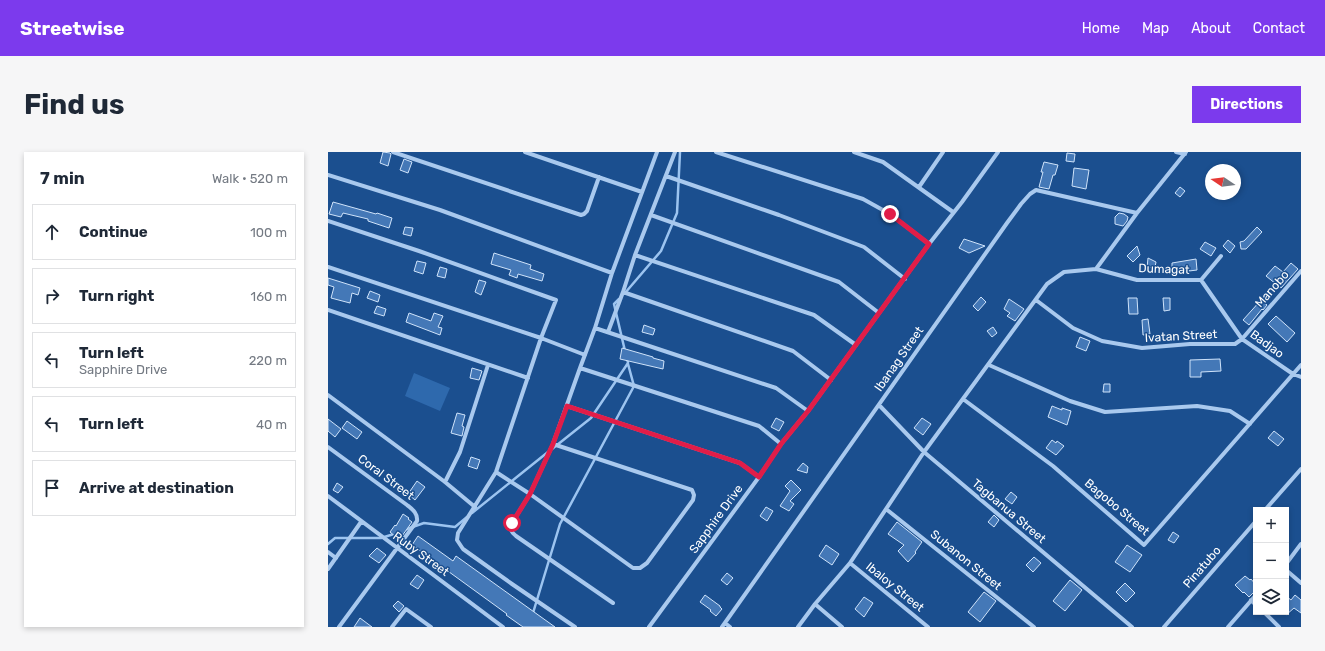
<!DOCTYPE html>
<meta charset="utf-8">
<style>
body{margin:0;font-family:Rubik,sans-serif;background:#f6f6f7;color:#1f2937}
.controls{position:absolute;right:12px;bottom:12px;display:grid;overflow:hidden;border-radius:0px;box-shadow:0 2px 6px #0003}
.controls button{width:36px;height:36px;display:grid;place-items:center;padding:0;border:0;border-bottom:1px solid #e0e1e3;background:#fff;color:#1f2937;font:20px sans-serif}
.compass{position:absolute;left:877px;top:12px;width:36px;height:36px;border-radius:50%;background:#fff;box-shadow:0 2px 6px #0003;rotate:283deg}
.stop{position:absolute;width:12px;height:12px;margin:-9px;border:3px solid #e11d48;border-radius:50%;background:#fff}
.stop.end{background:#e11d48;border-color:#fff;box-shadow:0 1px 4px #0008}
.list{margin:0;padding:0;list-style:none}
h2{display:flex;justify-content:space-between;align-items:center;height:52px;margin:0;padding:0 16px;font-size:17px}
h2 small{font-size:13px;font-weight:400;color:#747a83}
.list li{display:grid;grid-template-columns:26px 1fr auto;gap:12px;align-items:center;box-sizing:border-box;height:56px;margin:0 8px 8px;padding:0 8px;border:1px solid #e0e1e3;border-radius:0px}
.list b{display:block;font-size:15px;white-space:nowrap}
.list p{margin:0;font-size:13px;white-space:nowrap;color:#747a83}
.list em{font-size:13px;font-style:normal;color:#747a83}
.icon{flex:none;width:22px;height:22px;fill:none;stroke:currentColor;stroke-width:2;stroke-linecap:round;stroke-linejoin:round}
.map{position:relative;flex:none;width:973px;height:475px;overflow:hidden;border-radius:0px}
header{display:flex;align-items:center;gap:24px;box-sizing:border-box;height:56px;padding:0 20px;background:#7c3aed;color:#fff}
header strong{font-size:19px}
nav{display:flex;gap:22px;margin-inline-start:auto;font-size:14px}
.intro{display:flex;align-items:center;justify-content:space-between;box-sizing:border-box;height:96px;padding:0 24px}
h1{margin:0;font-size:28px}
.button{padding:10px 18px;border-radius:0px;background:#7c3aed;color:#fff;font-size:14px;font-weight:700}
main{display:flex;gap:24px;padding:0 24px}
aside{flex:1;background:#fff;border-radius:0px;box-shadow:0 2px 6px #0003}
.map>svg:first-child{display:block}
.green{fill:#2e69ad}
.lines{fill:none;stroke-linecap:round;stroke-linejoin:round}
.stream{stroke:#9cc4f0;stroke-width:2.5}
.building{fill:#4478b7;stroke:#cfe3fa}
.minor{stroke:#a9c9ee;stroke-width:4}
.route{stroke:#e11d48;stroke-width:5}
.labels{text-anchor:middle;stroke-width:3;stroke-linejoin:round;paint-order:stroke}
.street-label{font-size:12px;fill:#fff;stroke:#1b4f8f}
</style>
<header>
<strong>Streetwise</strong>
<nav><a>Home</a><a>Map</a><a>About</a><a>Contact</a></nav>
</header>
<div class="intro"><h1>Find us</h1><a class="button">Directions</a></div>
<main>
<aside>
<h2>7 min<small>Walk · 520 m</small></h2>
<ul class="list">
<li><svg class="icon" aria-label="ahead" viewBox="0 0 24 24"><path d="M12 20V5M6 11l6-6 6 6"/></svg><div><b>Continue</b></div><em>100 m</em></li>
<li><svg class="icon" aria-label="right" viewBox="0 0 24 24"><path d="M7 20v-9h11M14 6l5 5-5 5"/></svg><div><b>Turn right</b></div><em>160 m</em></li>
<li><svg class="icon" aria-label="left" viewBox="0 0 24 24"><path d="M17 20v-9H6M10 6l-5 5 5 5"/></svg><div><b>Turn left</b><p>Sapphire Drive</p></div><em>220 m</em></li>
<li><svg class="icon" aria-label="left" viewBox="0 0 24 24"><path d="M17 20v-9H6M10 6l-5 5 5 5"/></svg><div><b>Turn left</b></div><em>40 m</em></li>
<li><svg class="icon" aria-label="arrive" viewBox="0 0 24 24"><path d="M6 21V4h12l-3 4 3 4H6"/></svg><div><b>Arrive at destination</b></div></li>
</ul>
</aside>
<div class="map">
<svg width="973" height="475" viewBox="0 0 973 475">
<rect width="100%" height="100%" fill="#1b4f8f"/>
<!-- green -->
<path class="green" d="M86,221L122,236L112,259L77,244Z"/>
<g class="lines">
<!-- stream -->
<path class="stream" d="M297,141L333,99L349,61L352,0
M291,147L286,152L297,199
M224,297L263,266L300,211L299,206
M144,361L220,300
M76,378L96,371L127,375L139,365
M0,392L7,386H53L66,382
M205,461L232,372L306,234L300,212"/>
</g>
<!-- building -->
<path class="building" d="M55,0L62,1L63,2L60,14L52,11Z
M739,1L747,2L746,10L738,9Z
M76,7L84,10L80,21L72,18Z
M716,10L730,13L727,23H725L721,37L711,35L715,20H713Z
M746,16L761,18L758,37L744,34Z
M852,35L857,39L852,45L847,41Z
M5,50L48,62L49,61L64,66L61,76L40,69V67L15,61L13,65L1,62Z
M791,61L796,62L800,65L799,69L795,74L787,72V65Z
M77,75L85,76L83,84L75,82Z
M929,75L934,80L918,97H913L912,90L916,89Z
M636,87L657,94L641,101L631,96Z
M900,88L907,94L902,101L895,94Z
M877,90L888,96L883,104L872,97Z
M809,94L812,103L805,110L799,104Z
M166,101L203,113L202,117L216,122L214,129L190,122L189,126L181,123L183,118L163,112Z
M820,106L828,110L827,115L819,116Z
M868,107L869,118L861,119V117L844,121V111Z
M89,109L98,111L95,122L86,119Z
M963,111L970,117L953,136L938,124L947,114L955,120Z
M112,115L119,117L117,126L109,124Z
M0,126L32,136L30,143L24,141L22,151L3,146L6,135L0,133Z
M151,128L158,130L153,143L147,140Z
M42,139L52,143L50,150L39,146Z
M653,145L658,150L650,159L645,154Z
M800,146H809L810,162H801Z
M835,146H842V158L836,159Z
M681,147L696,157L687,169L679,164L682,161L676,157Z
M933,148L939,153L935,158L934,157L921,173L915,168Z
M49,154L58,157L56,164L46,161Z
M81,161L103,169L106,161L115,164L110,175L114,176L112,183L78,170Z
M948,164L967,181L959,190L940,172Z
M820,167L822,182L815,183L814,168Z
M316,173L327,177L325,183L314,180Z
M665,175L669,181L664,185L659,179Z
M752,185L762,189L758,199L748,195Z
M294,196L325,205V206L336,209L335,217L292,207Z
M892,207L893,219L873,220V225H862V208Z
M144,216L154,219L151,228L142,226Z
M776,232H782V240H775Z
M724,254L734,258V256L743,259L739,273L720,265Z
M129,261L137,263L134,274L136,275L134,284L123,281Z
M448,266L456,270L451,279L443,275Z
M594,266L603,272L595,283L586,276Z
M0,267L13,277L7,285L0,279Z
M19,269L34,280L29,287L14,276Z
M946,279L956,287L950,294L940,286Z
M724,288L728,291L729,289L736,294L728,303L718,296Z
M143,305L152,308L149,317L140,314Z
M475,311L480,315L479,321L469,318Z
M463,328L473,338L462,349L466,352L461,359L452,354L462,339L457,334Z
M89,329L97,335L87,348L80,342Z
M9,331L15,335L10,341L5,338Z
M683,340L689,345L684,352L677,347Z
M438,355L445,359L439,369L432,364Z
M75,362L81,366L80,367L84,370L74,384L70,381L68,385L62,380L67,373L68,374Z
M666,363L671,368L666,375L660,370Z
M569,370L594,390L587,400L588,401L580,410L570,399L576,393L560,382Z
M845,380L851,384L846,391L840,388Z
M90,384L125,409L128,404L227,475H195L178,463L179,462L84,393Z
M498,393L511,402L504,413L491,404Z
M799,393L814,403L802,420L787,410Z
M49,396L58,403L51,411L41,404Z
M706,405L713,411L705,420L698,413Z
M399,421L405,426L399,433L393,428Z
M89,423L96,428L90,437L82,432Z
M917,424L922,428L923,427L928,433V438L921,445L916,440L915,441L907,433Z
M742,428L754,438L737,459L725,449Z
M797,431L807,441L798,450L788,440Z
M656,440L668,449L652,470L640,460Z
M377,443L392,454V455L394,457L388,464L382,459L383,458L372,450Z
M967,443L973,448V461L966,456L958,463V444L963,448Z
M536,445L545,451L536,465L527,457Z
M70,449L76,454L71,460L65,454Z
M32,466L44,475H26Z"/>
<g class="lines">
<!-- minor -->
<path class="minor" d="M65,0L253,63L256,62L259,59L271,25
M197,0L314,40
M388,0L535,47L562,62L601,92
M526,0L555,10L625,60
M848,0L857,2
M0,23L112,58L284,121
M338,24L451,63L536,95L577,127
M591,35L615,0
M323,63L511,130L551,161
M0,69L91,99L228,148L213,186L168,320L130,381L129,388L135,397L184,432L247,475
M307,103L486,163L528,193
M0,115L213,186L257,203
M768,117L809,61L858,0
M873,128L914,187L965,222L973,225
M295,140L465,199L503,228
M708,148L745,176L774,189L814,196L862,192H907L914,187L973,119
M0,158L200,226
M267,176L448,236L480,259
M280,180L295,140L307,103L347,0
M661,213L742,249L777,260L869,254L902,259L922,272
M252,216L431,274L453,292
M0,243L117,330L147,355
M635,247L725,314L816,393L973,213
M551,253L596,300L804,475
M239,254L412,311L431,325
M0,295L79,353C84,357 90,361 89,369L11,475
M168,320L202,342L305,416H312L319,411L365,348L366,343L364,338L225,292
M117,330L132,300L160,213
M0,344L175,475
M558,357L706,475
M937,358L973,317
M0,400L8,406
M522,411L600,475
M958,412L973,392
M0,417L33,370
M958,418L973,431
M923,448L928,453
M285,451L188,384C183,380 182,378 184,371L202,342L225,292L252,216L267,176L284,121L329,0
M487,452L514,475
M936,460L951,475
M397,471L402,475
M64,475L78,457L103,475
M321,475L431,325L453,292L480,259L601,92L634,50L670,0
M394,475L679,71L693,52L702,42L708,38L809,61
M470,475L487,452L522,411L596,300L719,132L736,120L768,117L809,128H873L893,104
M836,475L928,369
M900,475L928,443"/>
</g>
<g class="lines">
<!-- route -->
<path class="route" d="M184,371L202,342L225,292L239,254L412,311L431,325L453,292L480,259L601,92L562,62"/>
</g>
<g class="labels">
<!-- street labels -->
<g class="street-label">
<text transform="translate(836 117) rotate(2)" y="4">Dumagat</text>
<text transform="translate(944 137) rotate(-49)" y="4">Manobo</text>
<text transform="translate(853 184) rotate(-3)" y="4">Ivatan Street</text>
<text transform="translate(939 192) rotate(36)" y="4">Badjao</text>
<text transform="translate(571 207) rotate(-55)" y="4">Ibanag Street</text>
<text transform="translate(58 325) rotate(37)" y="4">Coral Street</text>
<text transform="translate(789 355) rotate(40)" y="4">Bagobo Street</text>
<text transform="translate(681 359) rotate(40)" y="4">Tagbanua Street</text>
<text transform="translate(388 367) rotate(-54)" y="4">Sapphire Drive</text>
<text transform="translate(93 402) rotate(36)" y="4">Ruby Street</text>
<text transform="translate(638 408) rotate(39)" y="4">Subanon Street</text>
<text transform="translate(874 415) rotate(-49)" y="4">Pinatubo</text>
<text transform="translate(567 435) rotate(39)" y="4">Ibaloy Street</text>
</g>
</g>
</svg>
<div class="controls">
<button>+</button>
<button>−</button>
<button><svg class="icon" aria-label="layers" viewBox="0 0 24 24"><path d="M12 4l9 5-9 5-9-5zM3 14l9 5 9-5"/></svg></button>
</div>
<svg class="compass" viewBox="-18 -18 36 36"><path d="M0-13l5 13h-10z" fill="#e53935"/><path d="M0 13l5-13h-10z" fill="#747a83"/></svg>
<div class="stop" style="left:184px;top:371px"></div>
<div class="stop end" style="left:562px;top:62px"></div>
</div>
</main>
